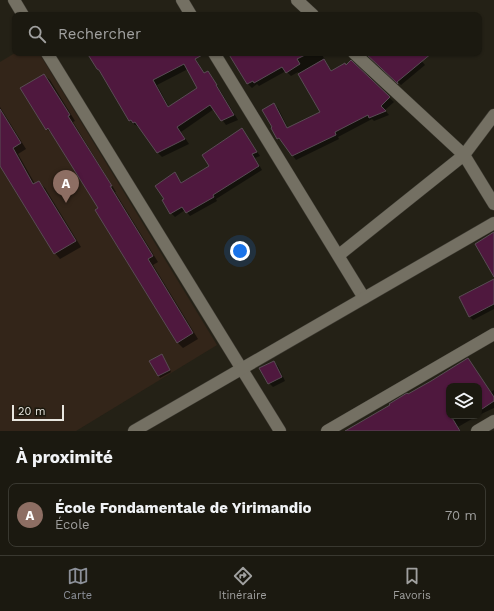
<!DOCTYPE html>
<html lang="fr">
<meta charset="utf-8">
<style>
body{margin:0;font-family:"Work Sans",sans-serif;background:#28261e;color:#f1f3f6}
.controls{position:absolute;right:12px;bottom:12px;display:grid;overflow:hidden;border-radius:8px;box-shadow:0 1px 3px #0004}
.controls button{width:36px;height:36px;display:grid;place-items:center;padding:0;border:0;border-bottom:1px solid #393830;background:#1b1910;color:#f1f3f6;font:20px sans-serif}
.scale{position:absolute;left:12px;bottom:10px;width:52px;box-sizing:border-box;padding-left:4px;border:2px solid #e8e6df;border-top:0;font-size:11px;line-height:14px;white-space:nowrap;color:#e8e6df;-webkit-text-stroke:3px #1b180d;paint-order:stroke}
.you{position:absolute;left:240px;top:251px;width:14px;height:14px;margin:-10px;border:3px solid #fff;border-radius:50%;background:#1a73e8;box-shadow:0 0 0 6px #1a73e833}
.badge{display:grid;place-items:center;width:26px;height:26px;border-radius:50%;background:#8c9099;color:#fff;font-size:13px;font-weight:700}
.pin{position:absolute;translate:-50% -33px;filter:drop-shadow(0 1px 2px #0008)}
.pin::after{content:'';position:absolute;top:21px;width:14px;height:12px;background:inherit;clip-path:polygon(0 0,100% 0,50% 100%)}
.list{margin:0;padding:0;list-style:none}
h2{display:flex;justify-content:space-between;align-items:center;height:52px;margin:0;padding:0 16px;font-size:17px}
h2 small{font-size:13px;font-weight:400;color:#a0a09f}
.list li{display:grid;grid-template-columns:26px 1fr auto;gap:12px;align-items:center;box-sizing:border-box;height:64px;margin:0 8px 8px;padding:0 8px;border:1px solid #393830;border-radius:8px}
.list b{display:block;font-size:15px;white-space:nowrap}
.list p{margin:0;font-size:13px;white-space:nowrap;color:#a0a09f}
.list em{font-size:13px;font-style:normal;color:#a0a09f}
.icon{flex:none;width:22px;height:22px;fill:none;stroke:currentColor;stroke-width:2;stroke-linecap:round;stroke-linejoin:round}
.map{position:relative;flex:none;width:494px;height:431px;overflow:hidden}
.search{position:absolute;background:#1b1910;box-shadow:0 1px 3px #0004;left:12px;right:12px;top:12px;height:44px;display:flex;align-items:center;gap:10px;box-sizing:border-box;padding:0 14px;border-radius:8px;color:#a0a09f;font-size:15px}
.sheet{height:124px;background:#1b1910}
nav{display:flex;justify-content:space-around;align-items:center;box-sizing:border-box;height:56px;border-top:1px solid #393830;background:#1b1910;font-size:11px;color:#a0a09f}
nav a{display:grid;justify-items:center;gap:2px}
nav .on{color:#8c9099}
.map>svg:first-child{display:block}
.education{fill:#332519}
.shadow{fill:#0007;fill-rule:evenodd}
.building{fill:#4f183e;stroke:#594c54;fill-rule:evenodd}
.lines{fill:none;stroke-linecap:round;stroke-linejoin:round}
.minor-casing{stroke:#3e3b33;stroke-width:13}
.tertiary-casing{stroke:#3e3b33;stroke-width:13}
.minor{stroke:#747063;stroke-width:12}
.tertiary{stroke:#747063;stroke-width:12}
</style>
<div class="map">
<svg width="494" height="431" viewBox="0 0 494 431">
<rect width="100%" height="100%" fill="#242116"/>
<!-- education -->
<path class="education" d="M15,53H39L217,345L76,431H0V62Z"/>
<!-- shadow -->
<path class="shadow" d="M95,53H192L205,74L208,72L212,77L238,120L226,125L214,109L181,132L189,144L162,157L158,153L140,127H138L136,125H135L130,121L102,73ZM188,69L198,88L169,107L157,85Z
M273,53H321L332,72L346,66L351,62L394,102L385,110L389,115L374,121L372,119L338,137L339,139L296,160L283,142L278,139L272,128L273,104L278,108L288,128L322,112L298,72L291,76L286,71L259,86L257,84L252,88L247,83Z
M366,53H415L425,65L401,85Z
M44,75L50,80L75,121L73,122L116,192H115L158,262L153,265L198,339L183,348L177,342L99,208L53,135L47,129Z
M0,107L26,149L18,154L35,184L39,182L45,188L81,247L60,259L55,253L0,160Z
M242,130L260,156L255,158L262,170L216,199L217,201L190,216L185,210L175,217L171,213L175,174L182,183L211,167Z
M494,280V309L473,320L469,316Z
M163,357L171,372L160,378L150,361Z
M468,359L491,392L494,390V408L479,415V386H449V416H477L458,427L461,431H347Z
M274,362L278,366L285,381L273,387L269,383Z"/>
<!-- building -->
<path class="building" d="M87,53H206L195,59L204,73L208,71L217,85H216L234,115L221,121L210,105L177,127L185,139L157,153L135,122L133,123L131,120L129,121L99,70L97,69ZM184,64L197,88L168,107L153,80Z
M228,53H309L297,59L300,64L286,73L282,67L254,83L253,81L247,84Z
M365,53H432L397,82L398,84Z
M324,59L331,71L345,63L346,65L351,60L390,97L381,106L386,111L369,118L368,115L335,132L336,135L292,156L279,138L277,139L271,128L272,127L262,110L274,103L287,128L320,112L298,74Z
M44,74L70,115L68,116L112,186H110L153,256L148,259L193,333L177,343L95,210L98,208L48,128L46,130L20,88Z
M0,109L21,143L13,148L33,184L39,181L76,241L54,254L0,166Z
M242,128L257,152L252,154L259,166L213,195L214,197L186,213L182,207L170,214L162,200L164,199L155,186L175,172L181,183L209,166L202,155Z
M494,232V277L475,244Z
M494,279V304L469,317L459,297Z
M162,354L170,370L158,376L149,361Z
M468,358L494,397V401L479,411V386H449V416H451L460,431H345L390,405L389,404L407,393L408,394L431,381Z
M274,361L282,377L268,384L259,368Z"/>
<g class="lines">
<!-- minor casing -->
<g class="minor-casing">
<path id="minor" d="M14,0L23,15
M182,0L191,15
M297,0L313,15
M47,53L280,431
M214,53L364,298
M354,53L464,155L494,204
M339,255L464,155L494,115
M327,431L494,334
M477,431L494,421"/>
</g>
<!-- tertiary casing -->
<g class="tertiary-casing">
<path id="tertiary" d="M134,431L494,223"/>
</g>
<!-- minor -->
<use href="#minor" class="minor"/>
<!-- tertiary -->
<use href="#tertiary" class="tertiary"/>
</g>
</svg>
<div class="controls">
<button><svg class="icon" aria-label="layers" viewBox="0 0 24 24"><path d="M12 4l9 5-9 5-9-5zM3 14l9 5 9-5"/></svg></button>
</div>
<div class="scale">20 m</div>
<div class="you"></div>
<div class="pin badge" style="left:66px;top:203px;background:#8d6e63">A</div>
<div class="search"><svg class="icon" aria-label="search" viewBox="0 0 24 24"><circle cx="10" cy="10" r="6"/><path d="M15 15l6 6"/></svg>Rechercher</div>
</div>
<section class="sheet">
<h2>À proximité<small></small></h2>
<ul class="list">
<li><span class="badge" style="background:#8d6e63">A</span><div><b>École Fondamentale de Yirimandio</b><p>École</p></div><em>70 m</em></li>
</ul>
</section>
<nav>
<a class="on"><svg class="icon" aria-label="map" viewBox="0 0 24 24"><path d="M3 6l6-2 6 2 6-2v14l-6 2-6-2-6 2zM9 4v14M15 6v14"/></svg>Carte</a>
<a><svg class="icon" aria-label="directions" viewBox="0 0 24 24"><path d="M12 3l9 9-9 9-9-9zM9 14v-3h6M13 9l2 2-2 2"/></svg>Itinéraire</a>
<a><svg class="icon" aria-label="saved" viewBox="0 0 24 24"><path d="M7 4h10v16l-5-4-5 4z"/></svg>Favoris</a>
</nav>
